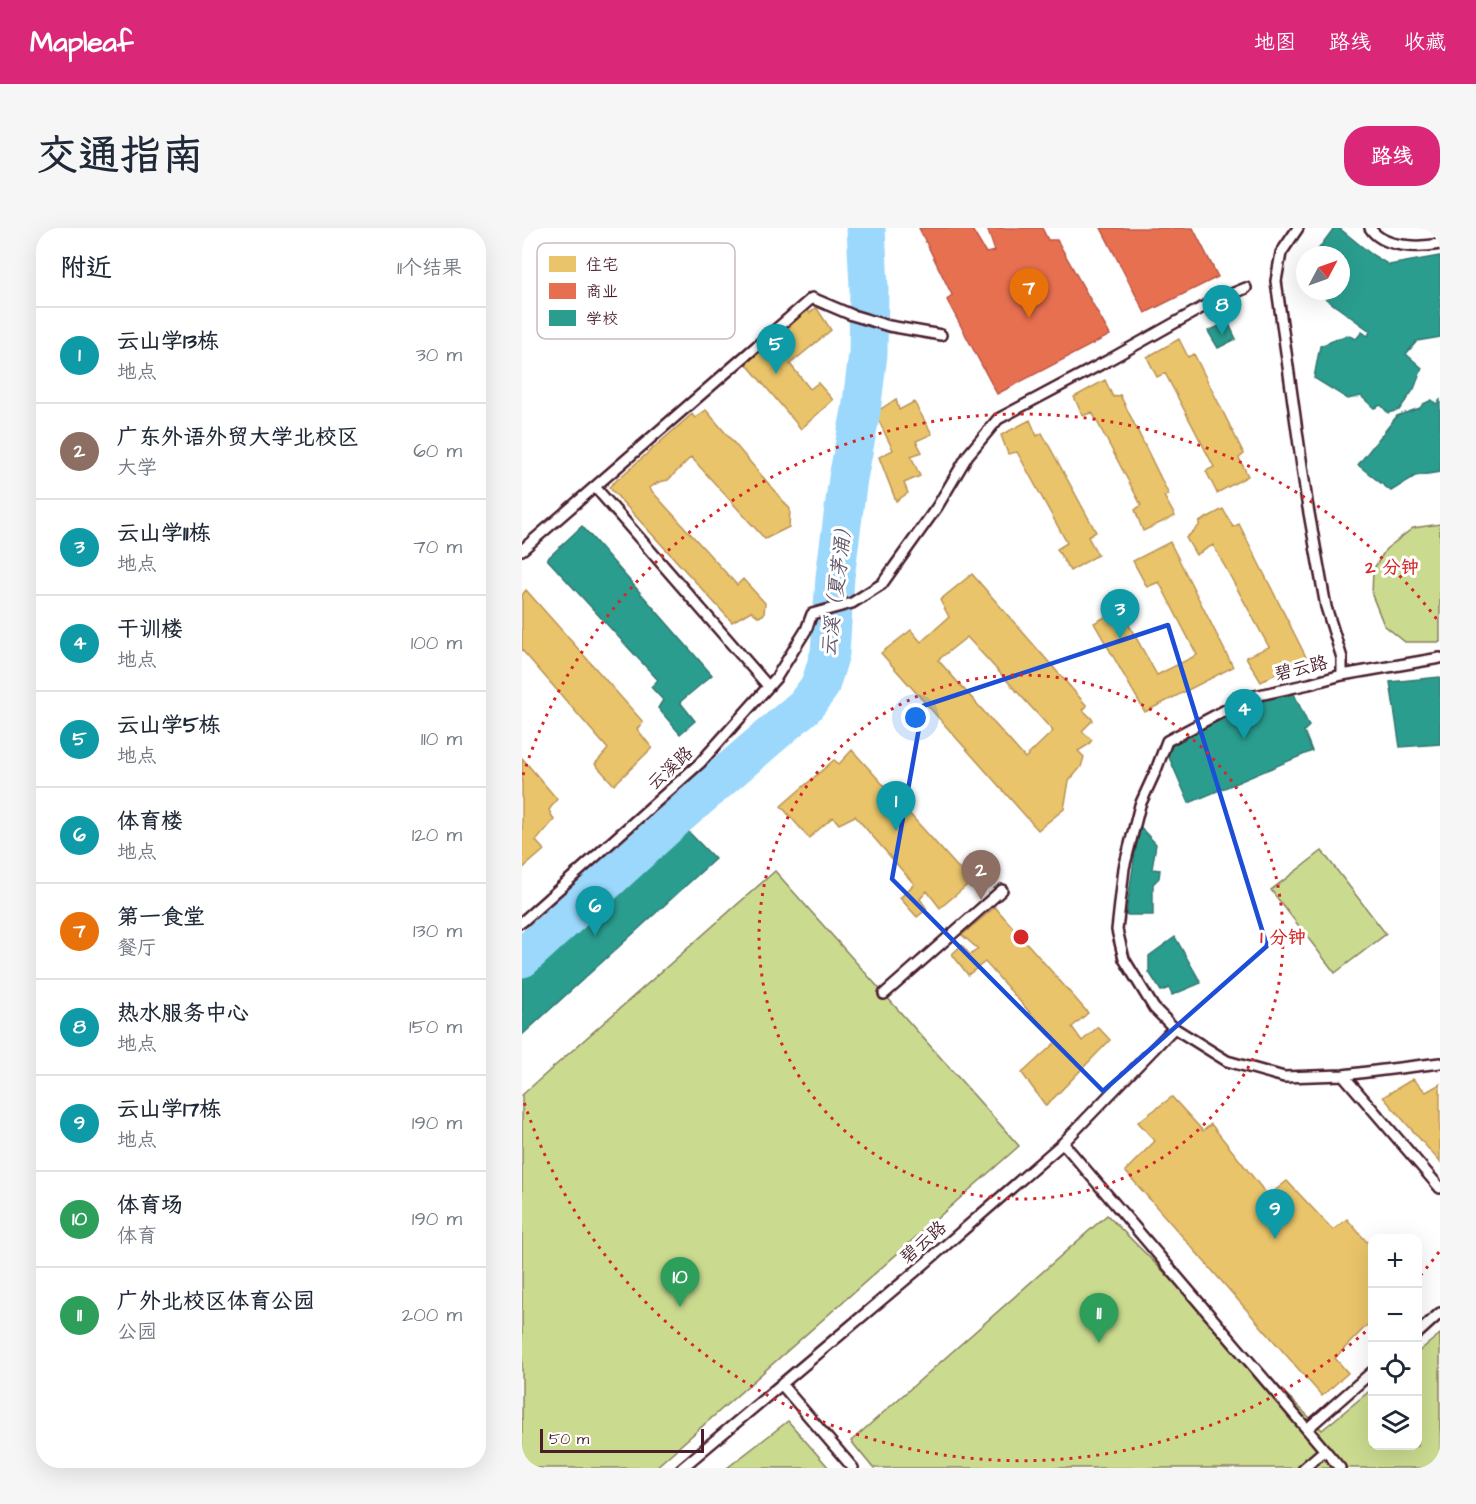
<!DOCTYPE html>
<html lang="zh">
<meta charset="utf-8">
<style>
body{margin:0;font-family:"Architects Daughter","LXGW WenKai TC",sans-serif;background:#f6f6f7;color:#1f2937}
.controls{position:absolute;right:18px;bottom:18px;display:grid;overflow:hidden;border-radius:12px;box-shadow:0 6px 24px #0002}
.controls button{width:54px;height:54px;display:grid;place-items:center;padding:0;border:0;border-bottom:2px solid #e0e1e3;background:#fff;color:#1f2937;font:30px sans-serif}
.compass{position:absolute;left:774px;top:18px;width:54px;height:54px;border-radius:50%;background:#fff;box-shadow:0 6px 24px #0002;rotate:49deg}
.scale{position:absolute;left:18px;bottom:15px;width:164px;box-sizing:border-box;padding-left:6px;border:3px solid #4a1f2b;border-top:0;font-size:16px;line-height:21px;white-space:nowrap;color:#4a1f2b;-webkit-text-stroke:4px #fff;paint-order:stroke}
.you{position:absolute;left:394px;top:490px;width:21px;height:21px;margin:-15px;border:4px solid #fff;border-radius:50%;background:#1a73e8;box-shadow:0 0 0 9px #1a73e833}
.badge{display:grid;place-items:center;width:39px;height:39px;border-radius:50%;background:#db2777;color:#fff;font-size:20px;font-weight:700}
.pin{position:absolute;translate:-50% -50px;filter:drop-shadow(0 2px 3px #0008)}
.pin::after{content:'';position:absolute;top:32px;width:21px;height:18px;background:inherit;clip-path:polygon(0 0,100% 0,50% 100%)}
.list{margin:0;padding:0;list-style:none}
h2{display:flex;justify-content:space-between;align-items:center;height:78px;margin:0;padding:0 24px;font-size:26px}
h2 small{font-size:20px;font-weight:400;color:#747a83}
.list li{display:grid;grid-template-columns:39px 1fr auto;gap:18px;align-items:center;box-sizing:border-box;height:96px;padding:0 24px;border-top:2px solid #e0e1e3}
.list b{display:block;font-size:22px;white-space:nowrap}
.list p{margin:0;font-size:20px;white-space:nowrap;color:#747a83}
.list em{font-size:20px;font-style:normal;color:#747a83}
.icon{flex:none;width:33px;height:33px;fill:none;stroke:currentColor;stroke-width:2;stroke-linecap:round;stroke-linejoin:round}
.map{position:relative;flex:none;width:918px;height:1240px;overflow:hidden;border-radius:24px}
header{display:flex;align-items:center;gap:36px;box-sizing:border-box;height:84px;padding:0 30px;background:#db2777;color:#fff}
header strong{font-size:28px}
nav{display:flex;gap:33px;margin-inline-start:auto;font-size:21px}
.intro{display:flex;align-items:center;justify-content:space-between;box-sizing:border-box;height:144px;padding:0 36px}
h1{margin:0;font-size:42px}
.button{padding:15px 27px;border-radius:24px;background:#db2777;color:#fff;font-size:21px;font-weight:700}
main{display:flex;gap:36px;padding:0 36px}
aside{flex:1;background:#fff;border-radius:24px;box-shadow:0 6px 24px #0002}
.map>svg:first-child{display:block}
.green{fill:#cadb8f;stroke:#8a7d5d;stroke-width:1.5}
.homes{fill:#e9c46a;stroke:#b99257;stroke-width:1.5;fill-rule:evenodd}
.shops{fill:#e76f51;stroke:#b85746;stroke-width:1.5}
.schools{fill:#2a9d8f;stroke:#347771;stroke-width:1.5}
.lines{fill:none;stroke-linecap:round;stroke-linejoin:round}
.river{stroke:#9bd8fc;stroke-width:39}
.lane-casing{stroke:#4a1f2b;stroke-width:14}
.lane{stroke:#fff;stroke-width:9}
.marked{fill:none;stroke:#1d4ed8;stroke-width:4.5;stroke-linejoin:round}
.ring{fill:none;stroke:#d62828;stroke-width:3;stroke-dasharray:3 6}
.labels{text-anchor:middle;stroke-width:6;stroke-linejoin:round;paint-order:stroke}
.street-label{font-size:18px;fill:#4a1f2b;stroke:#fff}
.water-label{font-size:20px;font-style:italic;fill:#62566a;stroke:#fff}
.key{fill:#fff;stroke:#c9bcbf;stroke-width:1.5}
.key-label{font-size:16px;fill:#4a1f2b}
.centre{fill:#d62828;stroke:#fff;stroke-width:3}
.ring-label{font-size:18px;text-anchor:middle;font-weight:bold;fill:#d62828;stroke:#fff;stroke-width:6;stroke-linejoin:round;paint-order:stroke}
</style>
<header>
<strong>Mapleaf</strong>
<nav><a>地图</a><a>路线</a><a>收藏</a></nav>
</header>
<div class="intro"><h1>交通指南</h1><a class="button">路线</a></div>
<main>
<aside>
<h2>附近<small>11个结果</small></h2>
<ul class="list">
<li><span class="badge" style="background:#0f9aa8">1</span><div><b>云山学13栋</b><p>地点</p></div><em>30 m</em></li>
<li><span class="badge" style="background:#8d6e63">2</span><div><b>广东外语外贸大学北校区</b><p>大学</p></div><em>60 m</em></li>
<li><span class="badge" style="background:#0f9aa8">3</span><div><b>云山学11栋</b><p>地点</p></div><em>70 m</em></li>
<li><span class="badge" style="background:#0f9aa8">4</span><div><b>干训楼</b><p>地点</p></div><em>100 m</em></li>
<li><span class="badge" style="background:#0f9aa8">5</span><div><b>云山学5栋</b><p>地点</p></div><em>110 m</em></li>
<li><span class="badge" style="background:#0f9aa8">6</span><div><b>体育楼</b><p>地点</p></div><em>120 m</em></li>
<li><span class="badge" style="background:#e8710a">7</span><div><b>第一食堂</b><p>餐厅</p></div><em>130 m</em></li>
<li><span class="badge" style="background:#0f9aa8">8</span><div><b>热水服务中心</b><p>地点</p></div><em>150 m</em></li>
<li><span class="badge" style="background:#0f9aa8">9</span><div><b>云山学17栋</b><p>地点</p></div><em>190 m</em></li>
<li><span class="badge" style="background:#2e9e5b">10</span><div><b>体育场</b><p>体育</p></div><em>190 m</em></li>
<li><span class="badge" style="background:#2e9e5b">11</span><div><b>广外北校区体育公园</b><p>公园</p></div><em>200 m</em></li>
</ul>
</aside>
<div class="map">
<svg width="918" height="1240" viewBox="0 0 918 1240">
<rect width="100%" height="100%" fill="#fff"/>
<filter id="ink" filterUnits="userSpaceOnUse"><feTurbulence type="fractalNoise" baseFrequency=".0167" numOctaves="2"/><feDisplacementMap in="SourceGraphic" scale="12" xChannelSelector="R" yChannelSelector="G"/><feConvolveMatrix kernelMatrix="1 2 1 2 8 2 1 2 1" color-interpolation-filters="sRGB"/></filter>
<g filter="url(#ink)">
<!-- green -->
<path class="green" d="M918,296V414H883L862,397L850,367L851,342L864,321L891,300Z
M800,623L864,706L813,745L749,662Z
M253,643L497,918L133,1240H0V867Z
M585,987L800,1202L850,1161V1218H896V1124L918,1106V1240H351L329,1213Z
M266,1193L307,1240H205Z"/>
<!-- homes -->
<path class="homes" d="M281,79L288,85L294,79L309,102L268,136L288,161L296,155L311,172L279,201L222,133Z
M657,111L666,129L672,126L722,226L717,230L726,248L695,265L684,243L692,239L643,145L635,149L625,129Z
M583,152L591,169L598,167L647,267L642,268L653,288L621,303L613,282L619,277L570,184L561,188L552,169Z
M374,171L377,182L392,174L410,206L394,213L400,224L389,228L398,248L382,255L386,265L374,273L357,229L371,222L353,185Z
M184,182L268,281L267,299L243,311L169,229L146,252L137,254L127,260L215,357L221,351L243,375L242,386L237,389L229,383L210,394L87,259L170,186L173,190Z
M508,192L515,208L520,205L574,304L566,309L576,327L548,343L535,321L545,315L495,224L486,226L479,207Z
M701,281L711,299L717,296L784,429L739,454L724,429L747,419L691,317L674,327L664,310L677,298V294Z
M648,314L711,439L623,484L572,395L598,381L635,447L675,427L637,354L625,359L611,333Z
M450,346L565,478L561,482L571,492L560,503L570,512L566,517L556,523L562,529L559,539L547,553L542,581L516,602L359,425L389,402L399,414L427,389L418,372ZM445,409L531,503L503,530L416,432Z
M4,362L121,494L115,501L130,520L92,557L73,536L86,521L0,422V367Z
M330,522L449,654L418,680L405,663L398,671L405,681L395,689L378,670L392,656L333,588L317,596L311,589L287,610L259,578L312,532L317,536Z
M0,530L35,571L27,582L32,592L14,613L22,622L0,641Z
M473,679L566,785L550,799L560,813L576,799L588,812L524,878L500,845L534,814L463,734L446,747L430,726L440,717L448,727L456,721L440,707Z
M891,851L904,864L918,856V934L861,869Z
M650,869L681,903L689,896L746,968L765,953L811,1002L825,991L850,1020V1092L813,1130L826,1145L800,1168L603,943L633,913L616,894Z"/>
<!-- shops -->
<path class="shops" d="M397,0H449L464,25L473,23L465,0H520L526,12H535L588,107L475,166L425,72L430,67Z
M579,0H671L696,49L623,85Z"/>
<!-- schools -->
<path class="schools" d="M812,0H817L849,26L867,37L918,28V109L895,113L884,126L900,140L892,161L877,182L866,185L859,177L852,180L839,168L826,171L792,150L798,118L825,107L834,111L840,104L846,108L848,103L793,63H819V27H792Z
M706,94L714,111L696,120L686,103Z
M910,172L914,176L918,172V244L893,248L869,263L836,237L875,188L898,180L901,176Z
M60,298L190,447L158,474L173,493L158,506L136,480L141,472L129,459L136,452L25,331Z
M918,449V516L878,519L868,454Z
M767,455L787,498L782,503L790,523L667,575L643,520Z
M159,596L193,631L0,807V743Z
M617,598L634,616L630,641L638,642L637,650L631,656V687H604Z
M653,709L679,755L650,767L647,760L639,763L627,744V728Z"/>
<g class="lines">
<!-- river -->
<path class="river" d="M0,730L152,591L283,478L298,458L308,425L313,349L326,250L339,183L346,126L347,59L344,0"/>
<!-- lane casing -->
<g class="lane-casing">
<path id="lane" d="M776,0L759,25L754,53L785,274L804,379L820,430V447L787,456L728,469L645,513L634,542L618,577L602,640L595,702L602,731L632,780L652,800L705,833L762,849L821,847L918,835
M848,0C861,20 896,20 918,16
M73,259L246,458
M0,322L290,70L330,87L367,98L419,107
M820,447L918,430
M0,694L178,535L254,450L284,402L290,386L330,375L360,356L415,279L446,227L476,191L585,133L690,74L724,60
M362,766L480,662
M821,847L918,960
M541,915L818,1240
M896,1105L918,1085
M259,1156L331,1240
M785,1201L850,1144
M160,1240L401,1037L541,915L652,800
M782,1240L803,1222"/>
</g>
<!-- lane -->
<use href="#lane" class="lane"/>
</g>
</g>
<!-- marked area -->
<path class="marked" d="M646,397L745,718L581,863L370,651L401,478Z"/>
<!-- distance rings -->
<g class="ring">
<circle cx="499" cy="709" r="262"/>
<path d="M917 1024A524 524 0 0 1 897 1049M850 1098A524 524 0 0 1 1 871M1 547A524 524 0 0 1 917 394"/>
</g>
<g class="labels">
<!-- street labels -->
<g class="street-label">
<text transform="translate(779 440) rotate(-14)" y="6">碧云路</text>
<text transform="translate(148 540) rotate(-43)" y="6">云溪路</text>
<text transform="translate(401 1014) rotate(-41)" y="6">碧云路</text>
</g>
<!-- water labels -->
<g class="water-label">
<text transform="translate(314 359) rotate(-83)" y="7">云溪（夏茅涌）</text>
</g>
</g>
<!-- legend -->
<rect x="15" y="15" width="198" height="96" rx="9" class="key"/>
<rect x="27" y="28" width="27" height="16" fill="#e9c46a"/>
<rect x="27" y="55" width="27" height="16" fill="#e76f51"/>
<rect x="27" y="82" width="27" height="16" fill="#2a9d8f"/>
<g class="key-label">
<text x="64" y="42">住宅</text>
<text x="64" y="69">商业</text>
<text x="64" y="96">学校</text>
</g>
<circle cx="499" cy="709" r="9" class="centre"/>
<g class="ring-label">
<text x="870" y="345">2 分钟</text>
<text x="761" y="715">1 分钟</text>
</g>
</svg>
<div class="controls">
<button>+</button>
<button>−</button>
<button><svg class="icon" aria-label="locate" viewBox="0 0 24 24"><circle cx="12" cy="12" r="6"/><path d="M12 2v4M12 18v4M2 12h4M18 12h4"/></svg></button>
<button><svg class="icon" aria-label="layers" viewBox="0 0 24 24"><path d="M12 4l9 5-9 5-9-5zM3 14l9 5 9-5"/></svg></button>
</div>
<svg class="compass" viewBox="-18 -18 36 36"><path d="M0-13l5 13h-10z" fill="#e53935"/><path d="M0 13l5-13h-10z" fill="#747a83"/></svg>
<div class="scale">50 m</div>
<div class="you"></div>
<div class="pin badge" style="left:374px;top:603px;background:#0f9aa8">1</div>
<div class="pin badge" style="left:459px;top:672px;background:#8d6e63">2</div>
<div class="pin badge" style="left:598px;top:411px;background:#0f9aa8">3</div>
<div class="pin badge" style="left:722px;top:511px;background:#0f9aa8">4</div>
<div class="pin badge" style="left:254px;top:146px;background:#0f9aa8">5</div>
<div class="pin badge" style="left:73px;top:708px;background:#0f9aa8">6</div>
<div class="pin badge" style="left:507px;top:90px;background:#e8710a">7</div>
<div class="pin badge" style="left:700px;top:107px;background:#0f9aa8">8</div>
<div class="pin badge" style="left:753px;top:1011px;background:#0f9aa8">9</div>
<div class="pin badge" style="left:158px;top:1079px;background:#2e9e5b">10</div>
<div class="pin badge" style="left:577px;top:1115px;background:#2e9e5b">11</div>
</div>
</main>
